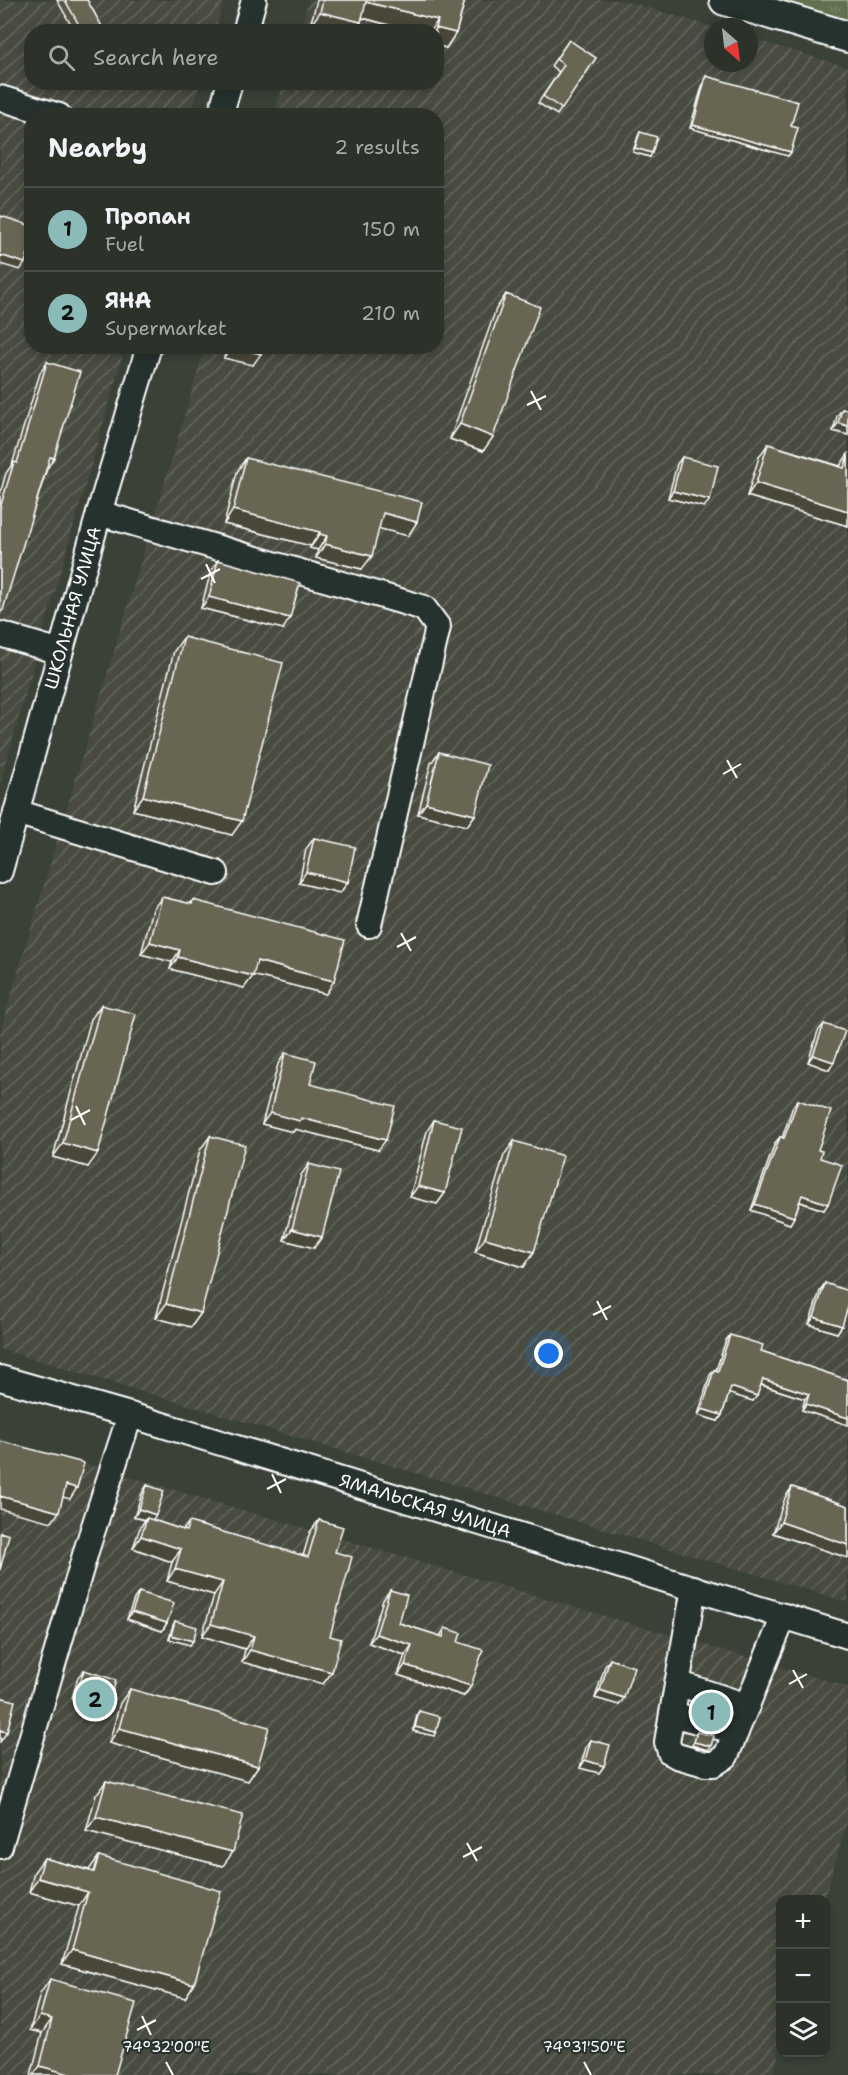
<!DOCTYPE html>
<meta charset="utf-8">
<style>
body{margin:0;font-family:"Shantell Sans",sans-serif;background:#343a32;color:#f1f3f6}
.controls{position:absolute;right:18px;bottom:18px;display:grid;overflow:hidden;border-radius:12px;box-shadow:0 3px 9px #0003}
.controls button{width:54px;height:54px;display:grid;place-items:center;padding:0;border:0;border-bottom:2px solid #484d47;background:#2c322a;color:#f1f3f6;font:30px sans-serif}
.compass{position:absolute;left:704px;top:18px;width:54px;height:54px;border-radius:50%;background:#2c322a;box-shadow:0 3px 9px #0003;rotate:152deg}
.you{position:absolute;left:549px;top:1354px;width:21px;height:21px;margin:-15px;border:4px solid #fff;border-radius:50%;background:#1a73e8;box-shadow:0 0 0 9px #1a73e833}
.badge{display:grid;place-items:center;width:39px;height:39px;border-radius:50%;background:#8bbbb9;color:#111;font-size:20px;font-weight:700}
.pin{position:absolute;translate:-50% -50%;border:3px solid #fff;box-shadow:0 2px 6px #0006}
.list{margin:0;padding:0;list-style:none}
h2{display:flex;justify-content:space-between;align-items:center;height:78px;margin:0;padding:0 24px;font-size:26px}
h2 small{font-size:20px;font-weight:400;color:#a6aaa8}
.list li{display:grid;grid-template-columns:39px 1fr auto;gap:18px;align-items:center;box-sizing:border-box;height:84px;padding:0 24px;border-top:2px solid #484d47}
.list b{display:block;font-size:22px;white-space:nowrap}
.list p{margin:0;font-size:20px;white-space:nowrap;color:#a6aaa8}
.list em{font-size:20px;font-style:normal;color:#a6aaa8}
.icon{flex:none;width:33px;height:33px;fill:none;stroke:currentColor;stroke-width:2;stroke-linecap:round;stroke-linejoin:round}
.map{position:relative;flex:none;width:848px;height:2075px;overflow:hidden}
.search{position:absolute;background:#2c322a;box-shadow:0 3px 9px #0003;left:24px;top:24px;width:420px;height:66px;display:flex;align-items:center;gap:15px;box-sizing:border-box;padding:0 21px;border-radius:24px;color:#a6aaa8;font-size:22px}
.panel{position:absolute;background:#2c322a;box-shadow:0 3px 9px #0003;left:24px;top:108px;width:420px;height:246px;border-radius:24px}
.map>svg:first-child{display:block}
.industrial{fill:url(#industrial-furrows)}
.grass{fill:url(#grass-tufts);stroke:#b0b7a8;stroke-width:1.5}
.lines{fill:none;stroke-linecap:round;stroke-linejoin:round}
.minor-casing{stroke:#fff;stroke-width:28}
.major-casing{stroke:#fff;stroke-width:34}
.minor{stroke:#26332d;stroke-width:24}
.major{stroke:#26332d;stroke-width:30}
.wall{fill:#595747;stroke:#fff;stroke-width:1.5}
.shaded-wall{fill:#494739;stroke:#fff;stroke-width:1.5}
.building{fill:#686552;stroke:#fff;stroke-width:1.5}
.ticks{fill:none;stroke:#fff;stroke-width:2}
.labels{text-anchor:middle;stroke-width:4.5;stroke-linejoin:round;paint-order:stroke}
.street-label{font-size:18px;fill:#fff;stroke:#26332d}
.ticks-label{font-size:15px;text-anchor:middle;fill:#fff;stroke:#26332d;stroke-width:4.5;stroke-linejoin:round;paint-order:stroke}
</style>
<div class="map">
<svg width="848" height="2075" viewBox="0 0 848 2075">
<defs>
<pattern id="industrial-furrows" width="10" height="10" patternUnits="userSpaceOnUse" patternTransform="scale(1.5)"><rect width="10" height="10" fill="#484c40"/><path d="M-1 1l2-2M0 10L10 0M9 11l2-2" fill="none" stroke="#63675d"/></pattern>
<pattern id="grass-tufts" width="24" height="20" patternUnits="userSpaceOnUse" patternTransform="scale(1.5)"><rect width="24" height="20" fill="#626f50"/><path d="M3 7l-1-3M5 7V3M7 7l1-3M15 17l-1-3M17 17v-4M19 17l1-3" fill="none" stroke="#7a856a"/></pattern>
</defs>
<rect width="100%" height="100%" fill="#3a4238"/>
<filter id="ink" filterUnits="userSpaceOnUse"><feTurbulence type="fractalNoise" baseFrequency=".0167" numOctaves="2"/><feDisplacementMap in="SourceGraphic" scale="12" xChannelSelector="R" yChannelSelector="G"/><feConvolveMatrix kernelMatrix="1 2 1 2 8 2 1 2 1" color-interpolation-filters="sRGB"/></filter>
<g filter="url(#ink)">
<!-- industrial -->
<path class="industrial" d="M0,0H224L215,31L32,32V82L200,83L191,115L32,116V346L125,347L0,783Z
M309,0H621L713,27V63H749V38L848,67V1602L0,1349V1032L205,347L436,346V116L274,115L284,83L436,82V32L299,31Z
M0,1439L848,1687V1819L824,1899L780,1900V2049L773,2075H0Z"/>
<!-- grass -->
<path class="grass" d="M761,0H848V27Z"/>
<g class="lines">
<!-- minor casing -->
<g class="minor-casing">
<g id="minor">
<path d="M245,32L254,0"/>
<path d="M0,98L59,116"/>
<path d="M220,116L230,82"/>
<path d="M99,513L424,608L438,627L369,925"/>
<path d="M0,634L60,652"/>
<path d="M16,812L216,873"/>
<path id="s1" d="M0,871L99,513L149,346"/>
<path id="s2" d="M0,1378L130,1415L848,1636"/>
<path d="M694,1588L667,1742L670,1752L677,1756L705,1764H714L726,1756L784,1616"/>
<path d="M677,1683L747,1706"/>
<path d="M672,1714L736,1732"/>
<path d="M0,1846L87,1548L130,1415"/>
</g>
</g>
<!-- major casing -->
<g class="major-casing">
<path id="major" d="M725,0L848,37"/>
</g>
<!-- minor -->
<use href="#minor" class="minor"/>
<!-- major -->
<use href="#major" class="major"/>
</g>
<!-- wall -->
<path class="wall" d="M57,0H87L105,32H75Z
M317,0H465L456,33L446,48L436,45V32H415L362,18L361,22L354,32H331L310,26Z
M569,40L596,58L557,115L538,103L559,72L551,66Z
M706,76L791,126V152L788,156L690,128L704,80Z
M640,132L650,157L633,152L638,136Z
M506,294L483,451L450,439L496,309Z
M227,346H263L253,365L224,358Z
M47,362V469L0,614V494L6,473L12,465L40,373Z
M842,409L848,410V435L833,431L837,416Z
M768,444L840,466L848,454V526L747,496L759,457Z
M682,457L704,507L668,498L677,464Z
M246,458L417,522L408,536L379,528L362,569L316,558L318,550L310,548L311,546L224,524L237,472Z
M218,560L283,629L201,608L211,571Z
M184,637L232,835L133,810L174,651Z
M439,752L475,815L467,826L418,814L431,763Z
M314,838L348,882L340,893L299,883L306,849Z
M162,897L190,904L193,900L326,994L253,975L244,988L170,969L172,962L141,954L153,909Z
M101,1005L88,1167L53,1157L91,1019Z
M824,1024L834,1062L829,1070L808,1062L818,1031Z
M285,1053L310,1084L378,1150L295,1129L293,1132L262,1124L278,1064Z
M798,1100L820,1158L824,1210L800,1202L794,1217L790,1224L751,1210L775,1143L780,1137L782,1138L793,1106Z
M434,1120L445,1193L437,1204L410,1197L427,1131Z
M210,1136L201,1313L191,1327L156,1318L200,1150Z
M514,1141L524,1267L475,1252L504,1155Z
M309,1164L314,1248L284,1240L301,1175Z
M825,1283L842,1326L837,1333L809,1324L820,1291Z
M730,1335L761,1351L848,1380V1425L802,1410L805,1399L761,1385L753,1401L729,1393L722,1415L718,1421L698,1415L710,1375L714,1370H716L726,1340Z
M147,1485L153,1520L183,1530L189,1522L303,1556L310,1532L319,1520L335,1552L330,1636L332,1672L323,1684L242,1662L245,1649L202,1636L214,1595L167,1581L172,1562L133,1548L139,1530L145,1520L134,1517L142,1493Z
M792,1487L848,1506V1558L773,1533L785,1498Z
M390,1590L399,1623L440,1636L445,1628L458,1642L471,1686L464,1696L398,1675L405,1655L369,1643L383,1600Z
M139,1592L167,1623L162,1631L127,1619L134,1599Z
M175,1621L190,1645L169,1639L173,1625Z
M610,1659L619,1705L595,1698L605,1666Z
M84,1670L110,1701L104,1708L72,1698L78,1677Z
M130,1689L258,1766L248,1781L109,1743L120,1703Z
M419,1711L436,1732L434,1736L413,1731L417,1715Z
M591,1740L604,1766L599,1773L580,1768L586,1747Z
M106,1781L223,1866L86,1831L96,1795Z
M99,1856L194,1984L185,1998L62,1964L79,1906L29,1892L34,1872L44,1858L89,1870Z
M50,1979L115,2075H31L42,2033L30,2030L40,1994Z"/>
<!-- shaded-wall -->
<path class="shaded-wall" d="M366,2L438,20L430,32H415L356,16Z
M320,12L361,22L354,32H331L310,26Z
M436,28L456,33L446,48L436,45V32H434Z
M693,125L791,152L788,156L690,128Z
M635,148L652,153L650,157L633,152Z
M0,255L25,263L20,270L0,264Z
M232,347L261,354L253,365L224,358Z
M838,423L848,426V435L833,431Z
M460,424L493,437L483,451L450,439Z
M50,457L54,458L47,469L42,468Z
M756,483L848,511V526L747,496Z
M673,491L710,500L704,507L668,498Z
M233,510L320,532L311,546L224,524Z
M383,513L417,522L408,536L373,527Z
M320,534L327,536L318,550L310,548Z
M325,544L372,556L362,569L316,558Z
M209,597L290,618L283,629L201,608Z
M143,796L242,821L232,835L133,810Z
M426,803L475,815L467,826L418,814Z
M306,872L348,882L340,893L299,883Z
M150,942L180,950L172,962L141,954Z
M178,957L253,976L244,988L170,969Z
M257,961L334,981L326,994L248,974Z
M813,1055L834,1062L829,1070L808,1062Z
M270,1113L301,1118L386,1140L378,1150L295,1129L293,1132L262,1124Z
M63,1143L98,1153L88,1167L53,1157Z
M418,1186L445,1193L437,1204L410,1197Z
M802,1195L828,1204L824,1210L798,1201Z
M755,1204L794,1217L790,1224L751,1210Z
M292,1229L322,1237L314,1248L284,1240Z
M485,1238L534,1252L524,1267L475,1252Z
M166,1304L201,1313L191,1327L156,1318Z
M814,1317L842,1326L837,1333L809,1324Z
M763,1379L809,1394L805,1399L759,1384Z
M731,1387L757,1396L753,1401L727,1393Z
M806,1404L848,1418V1425L802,1410Z
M702,1409L722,1415L718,1421L698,1415Z
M66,1485L77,1488L70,1499L59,1496Z
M0,1496L59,1512L52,1522L0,1509Z
M139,1509L156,1515L151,1522L147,1518L145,1520L134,1517Z
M781,1522L848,1545V1558L773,1533Z
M141,1536L181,1549L172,1562L133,1548Z
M175,1569L223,1582L214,1595L167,1581Z
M132,1612L167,1623L162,1631L127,1619Z
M211,1624L254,1636L245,1649L202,1636Z
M376,1634L412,1645L405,1655L369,1643Z
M171,1635L193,1641L190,1645L169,1639Z
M250,1650L332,1672L323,1684L242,1662Z
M405,1665L471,1686L464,1696L398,1675Z
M600,1690L624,1698L619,1705L595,1698Z
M77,1691L110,1701L104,1708L72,1698Z
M415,1727L436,1732L434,1736L413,1731Z
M119,1728L258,1766L248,1781L109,1743Z
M0,1730L7,1732L0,1742Z
M694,1742L711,1746L708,1750L692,1745Z
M585,1760L604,1766L599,1773L580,1768Z
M96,1817L233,1852L223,1866L86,1831Z
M38,1878L88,1892L79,1906L29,1892Z
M72,1950L194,1984L185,1998L62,1964Z
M40,2016L52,2019L42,2033L30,2030Z
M40,2066L73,2075H33Z"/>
<!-- building -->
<path class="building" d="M65,0H87L105,32H83Z
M323,0H465L456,33L436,28L438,20L366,2L361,22L320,12Z
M569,40L596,58L562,109L543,96L564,65L556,59Z
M706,76L798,102L791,126L798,128L791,152L693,125Z
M640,132L657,137L652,153L635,148Z
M1,216L32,226V241L25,263L0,255V220Z
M436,291L445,294L439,310L436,309Z
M506,294L540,307L493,437L460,424Z
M232,346H263L261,354Z
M47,362L80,372L54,458L50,457L3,610L0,612V508L14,462L17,463Z
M842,409L848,410V426L838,423Z
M768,444L844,468L848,456V511L756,483Z
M682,457L718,466L710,500L673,491Z
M246,458L422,502L417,522L383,513L372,556L325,544L327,536L320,534V532L233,510Z
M218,560L300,583L290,618L209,597Z
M184,637L283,663L242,821L143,796Z
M439,752L488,765L475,815L426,803Z
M314,838L355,847L348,882L306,872Z
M162,897L192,904L193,900L345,940L334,981L257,961L253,976L178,957L180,950L150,942Z
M101,1005L136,1014L98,1153L63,1143Z
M824,1024L845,1031L834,1062L813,1055Z
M285,1053L316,1061L310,1084L395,1106L386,1140L301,1118L300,1121L270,1113Z
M798,1100L831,1111L818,1150L822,1151L820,1158L842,1165L828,1204L802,1195L794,1217L755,1204L780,1137L784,1138Z
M434,1120L462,1127L445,1193L418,1186Z
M210,1136L245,1145L201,1313L166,1304Z
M514,1141L563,1156L534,1252L485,1238Z
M309,1164L339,1172L322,1237L292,1229Z
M825,1283L848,1291V1307L842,1326L814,1317Z
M730,1335L763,1345L761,1351L848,1380V1418L806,1404L809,1394L763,1379L757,1396L731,1387L722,1415L702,1409L714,1370L718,1371Z
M0,1441L84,1463L77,1488L66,1485L59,1512L0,1496Z
M147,1485L164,1491L156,1515L139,1509Z
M792,1487L848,1506V1545L781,1522Z
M147,1518L186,1531L189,1522L308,1557L319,1520L343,1527L335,1552L352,1557L330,1636L341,1639L332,1672L250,1650L254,1636L211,1624L223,1582L175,1569L181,1549L141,1536Z
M0,1532L9,1535L0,1570Z
M390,1590L407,1595L399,1623L443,1637L445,1628L461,1633L458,1642L483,1650L471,1686L405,1665L412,1645L376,1634Z
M139,1592L174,1603L167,1623L132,1612Z
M175,1621L197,1627L193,1641L171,1635Z
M610,1659L634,1667L624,1698L600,1690Z
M84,1670L116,1680L110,1701L77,1691Z
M130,1689L269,1727L258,1766L119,1728Z
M0,1697L15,1701L7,1732L0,1730Z
M419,1711L440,1717L436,1732L415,1727Z
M697,1732L714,1736L711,1746L694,1742Z
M591,1740L610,1745L604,1766L585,1760Z
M106,1781L243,1815L233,1852L96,1817Z
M99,1856L221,1891L194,1984L72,1950L88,1892L38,1878L44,1858L94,1872Z
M50,1979L136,2003L115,2075H73L40,2066L52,2019L40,2016Z"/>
</g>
<!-- ticks -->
<path class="ticks" d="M531,391L541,410M527,405L546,396M206,564L215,583M201,579L220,569M727,760L737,778M723,774L741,764M401,933L411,951M397,947L416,937M76,1106L85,1125M71,1120L90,1110M597,1301L607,1320M593,1315L611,1306M272,1474L281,1493M267,1489L286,1479M793,1670L803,1688M789,1684L807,1674M467,1843L477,1861M463,1857L482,1847M142,2016L151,2035M137,2030L156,2020M166,2062L173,2075M584,2062L591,2075"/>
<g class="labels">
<!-- street labels -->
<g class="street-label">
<text dy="6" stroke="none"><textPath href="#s1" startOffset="273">ШКОЛЬНАЯ УЛИЦА</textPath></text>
<text dy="6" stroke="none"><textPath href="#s2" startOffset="444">ЯМАЛЬСКАЯ УЛИЦА</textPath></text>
</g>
</g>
<g class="ticks-label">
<text x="166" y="2052">74°32'00"E</text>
<text x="584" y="2052">74°31'50"E</text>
</g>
</svg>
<div class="controls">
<button>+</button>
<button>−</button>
<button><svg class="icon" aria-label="layers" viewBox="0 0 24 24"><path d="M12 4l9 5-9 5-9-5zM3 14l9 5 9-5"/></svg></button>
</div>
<svg class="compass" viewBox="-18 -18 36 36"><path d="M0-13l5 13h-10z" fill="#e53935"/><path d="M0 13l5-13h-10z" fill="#a6aaa8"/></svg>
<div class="you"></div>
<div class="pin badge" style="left:711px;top:1712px">1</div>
<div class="pin badge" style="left:95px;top:1699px">2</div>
<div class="search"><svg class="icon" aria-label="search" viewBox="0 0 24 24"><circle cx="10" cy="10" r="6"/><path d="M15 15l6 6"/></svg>Search here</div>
<section class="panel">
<h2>Nearby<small>2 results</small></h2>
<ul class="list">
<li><span class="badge">1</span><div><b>Пропан</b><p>Fuel</p></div><em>150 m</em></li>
<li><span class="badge">2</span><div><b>ЯНА</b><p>Supermarket</p></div><em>210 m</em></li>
</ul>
</section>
</div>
